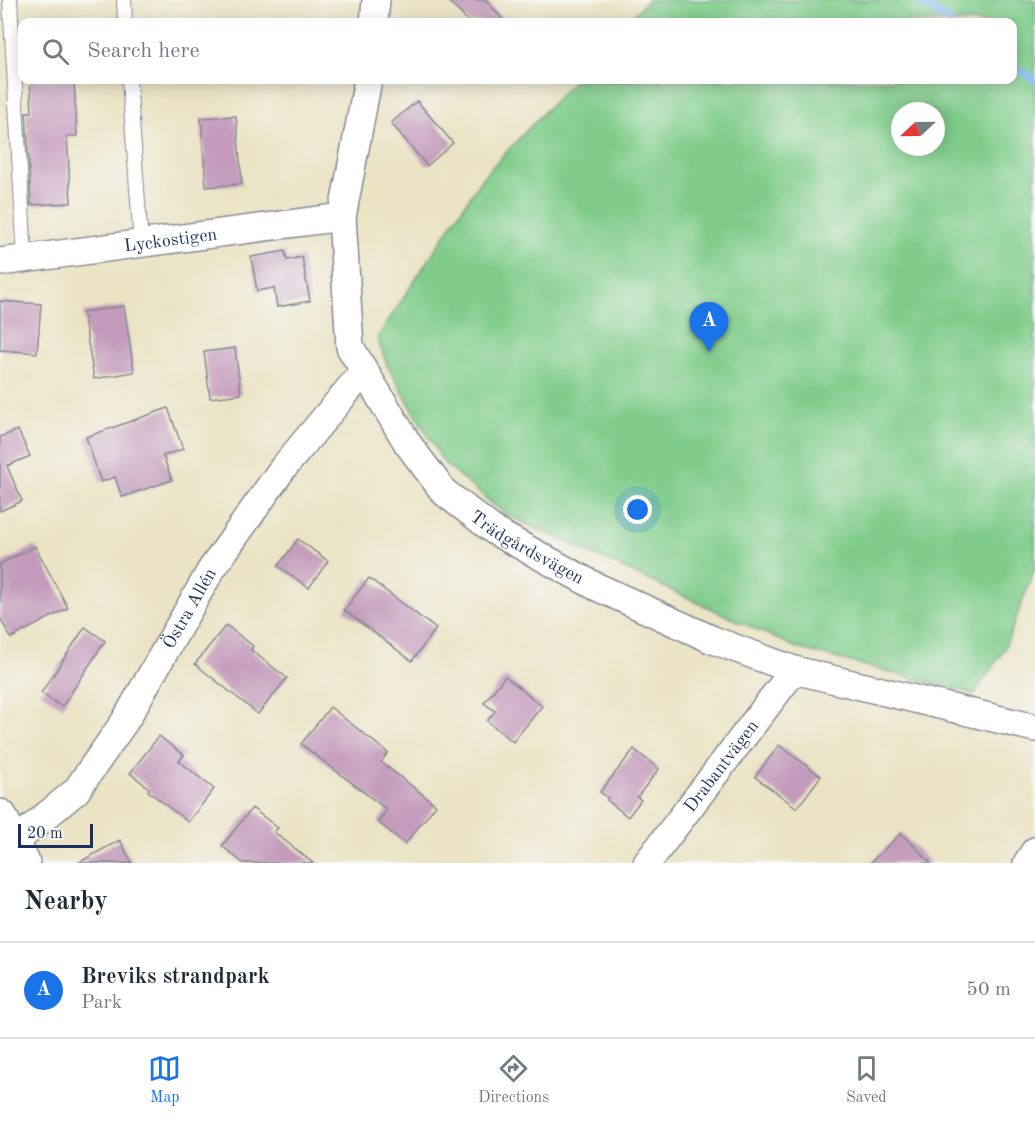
<!DOCTYPE html>
<meta charset="utf-8">
<style>
body{margin:0;font-family:"Old Standard TT",serif;background:#f6f6f7;color:#1f2937}
.compass{position:absolute;left:891px;top:102px;width:54px;height:54px;border-radius:50%;background:#fff;box-shadow:0 3px 15px #0003;rotate:248deg}
.scale{position:absolute;left:18px;bottom:15px;width:75px;box-sizing:border-box;padding-left:6px;border:3px solid #1b2f5e;border-top:0;font-size:16px;line-height:21px;white-space:nowrap;color:#1b2f5e;-webkit-text-stroke:4px #f6f6f2;paint-order:stroke}
.you{position:absolute;left:638px;top:510px;width:21px;height:21px;margin:-15px;border:4px solid #fff;border-radius:50%;background:#1a73e8;box-shadow:0 0 0 9px #1a73e833}
.badge{display:grid;place-items:center;width:39px;height:39px;border-radius:50%;background:#1a73e8;color:#fff;font-size:20px;font-weight:700}
.pin{position:absolute;translate:-50% -50px;filter:drop-shadow(0 2px 3px #0008)}
.pin::after{content:'';position:absolute;top:32px;width:21px;height:18px;background:inherit;clip-path:polygon(0 0,100% 0,50% 100%)}
.list{margin:0;padding:0;list-style:none}
h2{display:flex;justify-content:space-between;align-items:center;height:78px;margin:0;padding:0 24px;font-size:26px}
h2 small{font-size:20px;font-weight:400;color:#747a83}
.list li{display:grid;grid-template-columns:39px 1fr auto;gap:18px;align-items:center;box-sizing:border-box;height:96px;padding:0 24px;border-top:2px solid #e0e1e3}
.list b{display:block;font-size:22px;white-space:nowrap}
.list p{margin:0;font-size:20px;white-space:nowrap;color:#747a83}
.list em{font-size:20px;font-style:normal;color:#747a83}
.icon{flex:none;width:33px;height:33px;fill:none;stroke:currentColor;stroke-width:2;stroke-linecap:round;stroke-linejoin:round}
.map{position:relative;flex:none;width:1035px;height:863px;overflow:hidden}
.search{position:absolute;background:#fff;box-shadow:0 3px 15px #0003;left:18px;right:18px;top:18px;height:66px;display:flex;align-items:center;gap:15px;box-sizing:border-box;padding:0 21px;border-radius:12px;color:#747a83;font-size:22px}
.sheet{height:174px;background:#fff}
nav{display:flex;justify-content:space-around;align-items:center;box-sizing:border-box;height:84px;border-top:2px solid #e0e1e3;background:#fff;font-size:16px;color:#747a83}
nav a{display:grid;justify-items:center;gap:3px}
nav .on{color:#1a73e8}
.map>svg:first-child{display:block}
.green{fill:#80cd8b;stroke:#4e7e74;stroke-width:1.5;fill-rule:evenodd}
.lines{fill:none;stroke-linecap:round;stroke-linejoin:round}
.stream{stroke:#83b8f2;stroke-width:8}
.building{fill:#c39abb}
.service-casing{stroke:#838991;stroke-width:16}
.minor-casing{stroke:#838991;stroke-width:30}
.tertiary-casing{stroke:#838991;stroke-width:36}
.service{stroke:#fff;stroke-width:14}
.minor{stroke:#fff;stroke-width:27}
.tertiary{stroke:#fff;stroke-width:33}
.labels{text-anchor:middle;stroke-width:4.5;stroke-linejoin:round;paint-order:stroke}
.street-label{font-size:18px;fill:#1b2f5e;stroke:#f6f6f2}
</style>
<div class="map">
<svg width="1035" height="863" viewBox="0 0 1035 863">
<rect width="100%" height="100%" fill="#f6f6f2"/>
<filter id="ink" filterUnits="userSpaceOnUse"><feTurbulence type="fractalNoise" baseFrequency=".0167" numOctaves="2"/><feDisplacementMap in="SourceGraphic" scale="12" xChannelSelector="R" yChannelSelector="G"/><feConvolveMatrix kernelMatrix="1 2 1 2 8 2 1 2 1" color-interpolation-filters="sRGB"/></filter>
<filter id="wash" filterUnits="userSpaceOnUse"><feTurbulence type="fractalNoise" baseFrequency=".008" numOctaves="4" result="noise"/><feDisplacementMap in="SourceGraphic" scale="24" xChannelSelector="R" yChannelSelector="G"/><feGaussianBlur stdDeviation="1.35" result="paint"/><feColorMatrix in="noise" values="0 0 0 0 0 0 0 0 0 0 0 0 0 0 0 0 0 1.4 0 .05"/><feComposite in="paint" operator="in"/></filter>
<g filter="url(#wash)">
<rect width="100%" height="100%" fill="#ebe3c4"/>
<!-- green -->
<path class="green" d="M648,0H1035V568L1004,650L974,694L797,648L505,514L444,463L388,367L377,338L483,177L574,80H1012V22H627ZM900,111H936V147H900Z"/>
<g class="lines">
<!-- stream -->
<path class="stream" d="M917,0L950,22
M1012,65L1035,80"/>
</g>
<g id="blocks">
<!-- building -->
<path class="building" d="M447,0H486L505,22H469Z
M30,80H74L77,136H67L71,203L31,205L26,112H32Z
M417,101L453,143L427,166L391,123Z
M236,116L242,184L206,187L201,118Z
M285,251L287,260L302,257L310,301L277,307L274,288L257,291L251,257Z
M0,301L41,304L37,353L0,350Z
M124,306L134,372L94,379L83,312Z
M235,348L241,394L210,398L204,352Z
M168,408L183,449L163,456L172,480L122,497L115,477L101,482L86,437Z
M18,430L30,456L7,466L22,501L0,511V437Z
M298,539L328,561L309,588L278,566Z
M35,546L68,608L11,638L0,618V564Z
M369,578L436,629L412,661L344,610Z
M226,625L253,646L251,650L287,678L258,714L195,664Z
M85,627L105,641L62,707L41,693Z
M505,676L542,706L513,742L487,721L495,711L484,703Z
M330,707L388,753L381,762L436,805L405,844L378,822L387,810L301,744Z
M159,736L184,755L179,761L214,789L188,822L148,791L149,788L130,773Z
M779,745L821,776L797,808L755,777Z
M634,749L659,769L637,797L641,800L628,817L607,800L608,798L600,792Z
M252,808L278,828L274,832L313,863H243L222,846Z
M901,833L931,863H870Z
M120,840L132,863H78Z"/>
</g>
</g>
<g filter="url(#ink)">
<use href="#blocks" fill-opacity="0" stroke="#838991" stroke-width="1.5"/>
<g class="lines">
<!-- service casing -->
<g class="service-casing">
<path id="service" d="M10,0L25,259
M124,0L125,22
M129,80L141,243"/>
</g>
<!-- minor casing -->
<g class="minor-casing">
<g id="minor">
<path d="M374,22L376,0"/>
<path id="s1" d="M368,80L342,217L350,347L408,444L444,492L496,532L595,586L713,640L794,670L1035,728"/>
<path id="s2" d="M0,262L342,217"/>
<path id="s3" d="M0,854L76,791L125,721L211,570L283,468L364,371"/>
<path id="s4" d="M647,863L794,670"/>
<path d="M1027,863L1035,851"/>
</g>
</g>
<!-- tertiary casing -->
<g class="tertiary-casing">
<path id="tertiary" d="M0,816L23,863"/>
</g>
<!-- service -->
<use href="#service" class="service"/>
<!-- minor -->
<use href="#minor" class="minor"/>
<!-- tertiary -->
<use href="#tertiary" class="tertiary"/>
</g>
</g>
<g class="labels">
<!-- street labels -->
<g class="street-label">
<text dy="6" stroke="none"><textPath href="#s2" startOffset="172">Lyckostigen</textPath></text>
<text dy="6" stroke="none"><textPath href="#s1" startOffset="543">Trädgårdsvägen</textPath></text>
<text dy="6" stroke="none"><textPath href="#s3" startOffset="314">Östra Allén</textPath></text>
<text dy="6" stroke="none"><textPath href="#s4" startOffset="122">Drabantvägen</textPath></text>
</g>
</g>
</svg>
<svg class="compass" viewBox="-18 -18 36 36"><path d="M0-13l5 13h-10z" fill="#e53935"/><path d="M0 13l5-13h-10z" fill="#747a83"/></svg>
<div class="scale">20 m</div>
<div class="you"></div>
<div class="pin badge" style="left:709px;top:352px">A</div>
<div class="search"><svg class="icon" aria-label="search" viewBox="0 0 24 24"><circle cx="10" cy="10" r="6"/><path d="M15 15l6 6"/></svg>Search here</div>
</div>
<section class="sheet">
<h2>Nearby<small></small></h2>
<ul class="list">
<li><span class="badge">A</span><div><b>Breviks strandpark</b><p>Park</p></div><em>50 m</em></li>
</ul>
</section>
<nav>
<a class="on"><svg class="icon" aria-label="map" viewBox="0 0 24 24"><path d="M3 6l6-2 6 2 6-2v14l-6 2-6-2-6 2zM9 4v14M15 6v14"/></svg>Map</a>
<a><svg class="icon" aria-label="directions" viewBox="0 0 24 24"><path d="M12 3l9 9-9 9-9-9zM9 14v-3h6M13 9l2 2-2 2"/></svg>Directions</a>
<a><svg class="icon" aria-label="saved" viewBox="0 0 24 24"><path d="M7 4h10v16l-5-4-5 4z"/></svg>Saved</a>
</nav>
